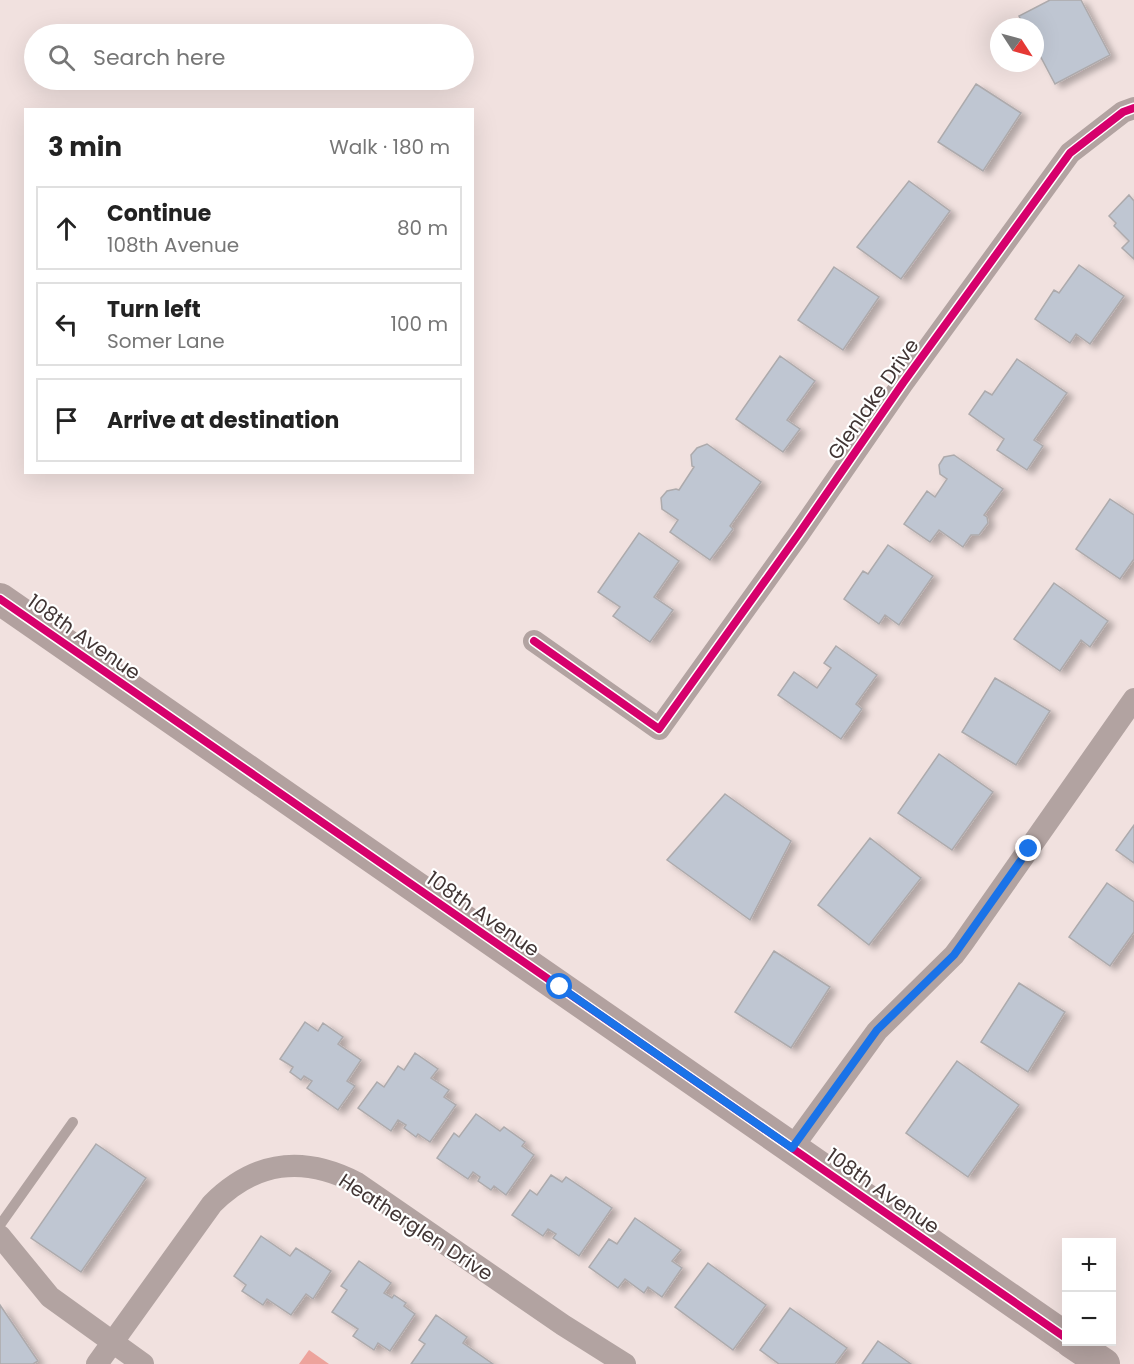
<!DOCTYPE html>
<meta charset="utf-8">
<style>
body{margin:0;font-family:Poppins,sans-serif;background:#f6f6f6;color:#222}
.controls{position:absolute;right:18px;bottom:18px;display:grid;overflow:hidden;border-radius:0px;box-shadow:0 6px 24px #0002}
.controls button{width:54px;height:54px;display:grid;place-items:center;padding:0;border:0;border-bottom:2px solid #e0e0e0;background:#fff;color:#222;font:30px sans-serif}
.compass{position:absolute;left:990px;top:18px;width:54px;height:54px;border-radius:50%;background:#fff;box-shadow:0 6px 24px #0002;rotate:126deg}
.stop{position:absolute;width:18px;height:18px;margin:-14px;border:4px solid #1a73e8;border-radius:50%;background:#fff}
.stop.end{background:#1a73e8;border-color:#fff;box-shadow:0 2px 6px #0008}
.list{margin:0;padding:0;list-style:none}
h2{display:flex;justify-content:space-between;align-items:center;height:78px;margin:0;padding:0 24px;font-size:26px}
h2 small{font-size:20px;font-weight:400;color:#767676}
.list li{display:grid;grid-template-columns:39px 1fr auto;gap:18px;align-items:center;box-sizing:border-box;height:84px;margin:0 12px 12px;padding:0 12px;border:2px solid #e0e0e0;border-radius:0px}
.list b{display:block;font-size:22px;white-space:nowrap}
.list p{margin:0;font-size:20px;white-space:nowrap;color:#767676}
.list em{font-size:20px;font-style:normal;color:#767676}
.icon{flex:none;width:33px;height:33px;fill:none;stroke:currentColor;stroke-width:2;stroke-linecap:round;stroke-linejoin:round}
.map{position:relative;flex:none;width:1134px;height:1364px;overflow:hidden}
.search{position:absolute;background:#fff;box-shadow:0 6px 24px #0002;left:24px;top:24px;width:450px;height:66px;display:flex;align-items:center;gap:15px;box-sizing:border-box;padding:0 21px;border-radius:33px;color:#767676;font-size:22px}
.panel{position:absolute;background:#fff;box-shadow:0 6px 24px #0002;left:24px;top:108px;width:450px;height:366px;border-radius:0px}
.map>svg:first-child{display:block}
.water{fill:#eda39c}
.building{fill:#bfc6d2;stroke:#adaaac;stroke-width:1.5;filter:url(#shadow)}
.lines{fill:none;stroke-linecap:round;stroke-linejoin:round}
.lane{stroke:#b2a3a1;stroke-width:10}
.street{stroke:#b2a3a1;stroke-width:22}
.secondary{stroke:#b2a19f;stroke-width:32}
.cycleway-casing{stroke:#fff;stroke-width:11}
.cycleway{stroke:#d6006c;stroke-width:8}
.route{stroke:#1a73e8;stroke-width:8}
.labels{text-anchor:middle;stroke-width:4.5;stroke-linejoin:round;paint-order:stroke}
.street-label{font-size:20px;fill:#413534;stroke:#fff}
</style>
<div class="map">
<svg width="1134" height="1364" viewBox="0 0 1134 1364">
<defs>
<filter id="shadow"><feDropShadow dx="6" dy="4" stdDeviation="3" flood-color="#0004"/></filter>
</defs>
<rect width="100%" height="100%" fill="#f1e1df"/>
<!-- water -->
<path class="water" d="M309,1350L329,1364H299Z"/>
<!-- building -->
<path class="building" d="M1050,0H1081L1110,55L1055,84L1035,46V27H1025L1019,16Z
M976,84L1021,113L983,171L938,142Z
M909,181L950,211L901,279L857,247Z
M1129,195L1134,201V259L1122,248L1129,241L1114,226L1116,223L1109,216Z
M1079,265L1124,296L1090,344L1076,334L1070,343L1035,319L1054,290L1059,293Z
M834,267L879,297L843,350L798,320Z
M780,356L815,381L787,420L800,429L783,452L736,419Z
M1017,359L1067,393L1034,440L1043,446L1027,470L997,450L1004,439L969,414L985,391L992,395Z
M707,444L761,482L730,526L733,529L710,560L670,532L678,520L662,509L661,498L667,491L676,489L679,490L694,467L692,466L691,455L697,448Z
M954,455L1003,489L984,515L987,517L988,523L979,535H971L963,547L939,530L930,542L904,524L927,491L935,497L947,479L940,474L939,465L944,457Z
M1110,499L1134,515V559L1120,579L1076,549Z
M639,533L679,561L654,597L673,610L650,642L613,616L620,607L598,592Z
M888,545L933,576L899,625L885,615L879,624L844,599L863,571L868,574Z
M1054,583L1108,621L1090,647L1081,640L1060,671L1014,639Z
M836,646L877,675L856,704L862,709L841,739L778,695L794,672L817,688L831,668L824,663Z
M995,678L1050,711L1016,765L962,732Z
M939,754L993,792L952,850L898,813Z
M725,794L791,841L750,920L667,860Z
M1134,825V863L1116,850Z
M870,838L921,878L869,945L818,905Z
M1107,883L1134,902V932L1110,966L1069,937Z
M774,951L830,987L791,1048L735,1012Z
M1019,983L1065,1012L1028,1072L981,1042Z
M305,1022L318,1031L323,1023L343,1037L338,1044L361,1060L347,1081L355,1086L338,1110L307,1088L312,1081L304,1076L301,1080L290,1072L293,1067L280,1059Z
M415,1053L438,1069L431,1078L449,1090L444,1097L456,1105L430,1142L418,1134L416,1137L404,1128L406,1125L398,1120L391,1131L358,1108L377,1082L384,1087L398,1066L404,1070Z
M957,1061L1019,1105L968,1177L906,1133Z
M476,1114L500,1131L504,1127L525,1142L522,1146L534,1155L506,1195L494,1186L491,1190L478,1181L480,1177L473,1172L468,1179L437,1158L454,1133L459,1137Z
M96,1144L146,1178L81,1272L31,1238Z
M551,1175L562,1182L566,1177L612,1208L579,1256L553,1238L556,1234L548,1229L543,1236L512,1215L530,1190L537,1195Z
M635,1218L681,1250L672,1261L682,1268L662,1297L648,1287L644,1293L625,1279L618,1288L589,1267L609,1239L617,1244Z
M261,1236L290,1256L296,1248L331,1271L313,1299L306,1294L291,1315L267,1299L263,1305L242,1291L246,1285L234,1276Z
M359,1261L391,1283L384,1293L392,1298L394,1295L406,1303L404,1306L415,1314L390,1351L378,1343L374,1350L353,1336L358,1329L332,1312L347,1290L341,1286Z
M708,1263L766,1305L733,1350L675,1307Z
M0,1305L38,1361L33,1364H0Z
M790,1308L847,1348L835,1364H779L760,1350Z
M436,1315L467,1337L463,1343L493,1364H411L425,1344L419,1340Z
M878,1341L911,1364H862Z"/>
<g class="lines">
<!-- lane -->
<path class="lane" d="M0,1225L73,1122"/>
<!-- street -->
<path class="street" d="M534,641L659,729L798,535L903,383L1070,153L1123,112L1134,108
M792,1148L877,1031L954,955L963,943L1134,699
M0,1236L50,1297L143,1364
M97,1364L212,1204C255,1161 303,1155 357,1183L563,1325L625,1364"/>
<!-- secondary -->
<path class="secondary" d="M0,599L1066,1338
M1071,1342L1104,1364"/>
<!-- cycleway casing -->
<g class="cycleway-casing">
<path id="cycleway" d="M0,599L1066,1338
M534,641L659,729L798,535L903,383L1070,153L1123,112L1134,108"/>
</g>
<!-- cycleway -->
<use href="#cycleway" class="cycleway"/>
</g>
<g class="lines">
<!-- route -->
<path class="route" d="M560,987L792,1148L877,1030L954,955L1029,849"/>
</g>
<g class="labels">
<!-- street labels -->
<g class="street-label">
<text transform="translate(873 399) rotate(-55)" y="7">Glenlake Drive</text>
<text transform="translate(84 637) rotate(35)" y="7">108th Avenue</text>
<text transform="translate(483 914) rotate(35)" y="7">108th Avenue</text>
<text transform="translate(883 1191) rotate(35)" y="7">108th Avenue</text>
<text transform="translate(416 1227) rotate(33)" y="7">Heatherglen Drive</text>
</g>
</g>
</svg>
<div class="controls">
<button>+</button>
<button>−</button>
</div>
<svg class="compass" viewBox="-18 -18 36 36"><path d="M0-13l5 13h-10z" fill="#e53935"/><path d="M0 13l5-13h-10z" fill="#767676"/></svg>
<div class="stop" style="left:560px;top:987px"></div>
<div class="stop end" style="left:1029px;top:849px"></div>
<div class="search"><svg class="icon" aria-label="search" viewBox="0 0 24 24"><circle cx="10" cy="10" r="6"/><path d="M15 15l6 6"/></svg>Search here</div>
<section class="panel">
<h2>3 min<small>Walk · 180 m</small></h2>
<ul class="list">
<li><svg class="icon" aria-label="ahead" viewBox="0 0 24 24"><path d="M12 20V5M6 11l6-6 6 6"/></svg><div><b>Continue</b><p>108th Avenue</p></div><em>80 m</em></li>
<li><svg class="icon" aria-label="left" viewBox="0 0 24 24"><path d="M17 20v-9H6M10 6l-5 5 5 5"/></svg><div><b>Turn left</b><p>Somer Lane</p></div><em>100 m</em></li>
<li><svg class="icon" aria-label="arrive" viewBox="0 0 24 24"><path d="M6 21V4h12l-3 4 3 4H6"/></svg><div><b>Arrive at destination</b></div></li>
</ul>
</section>
</div>
